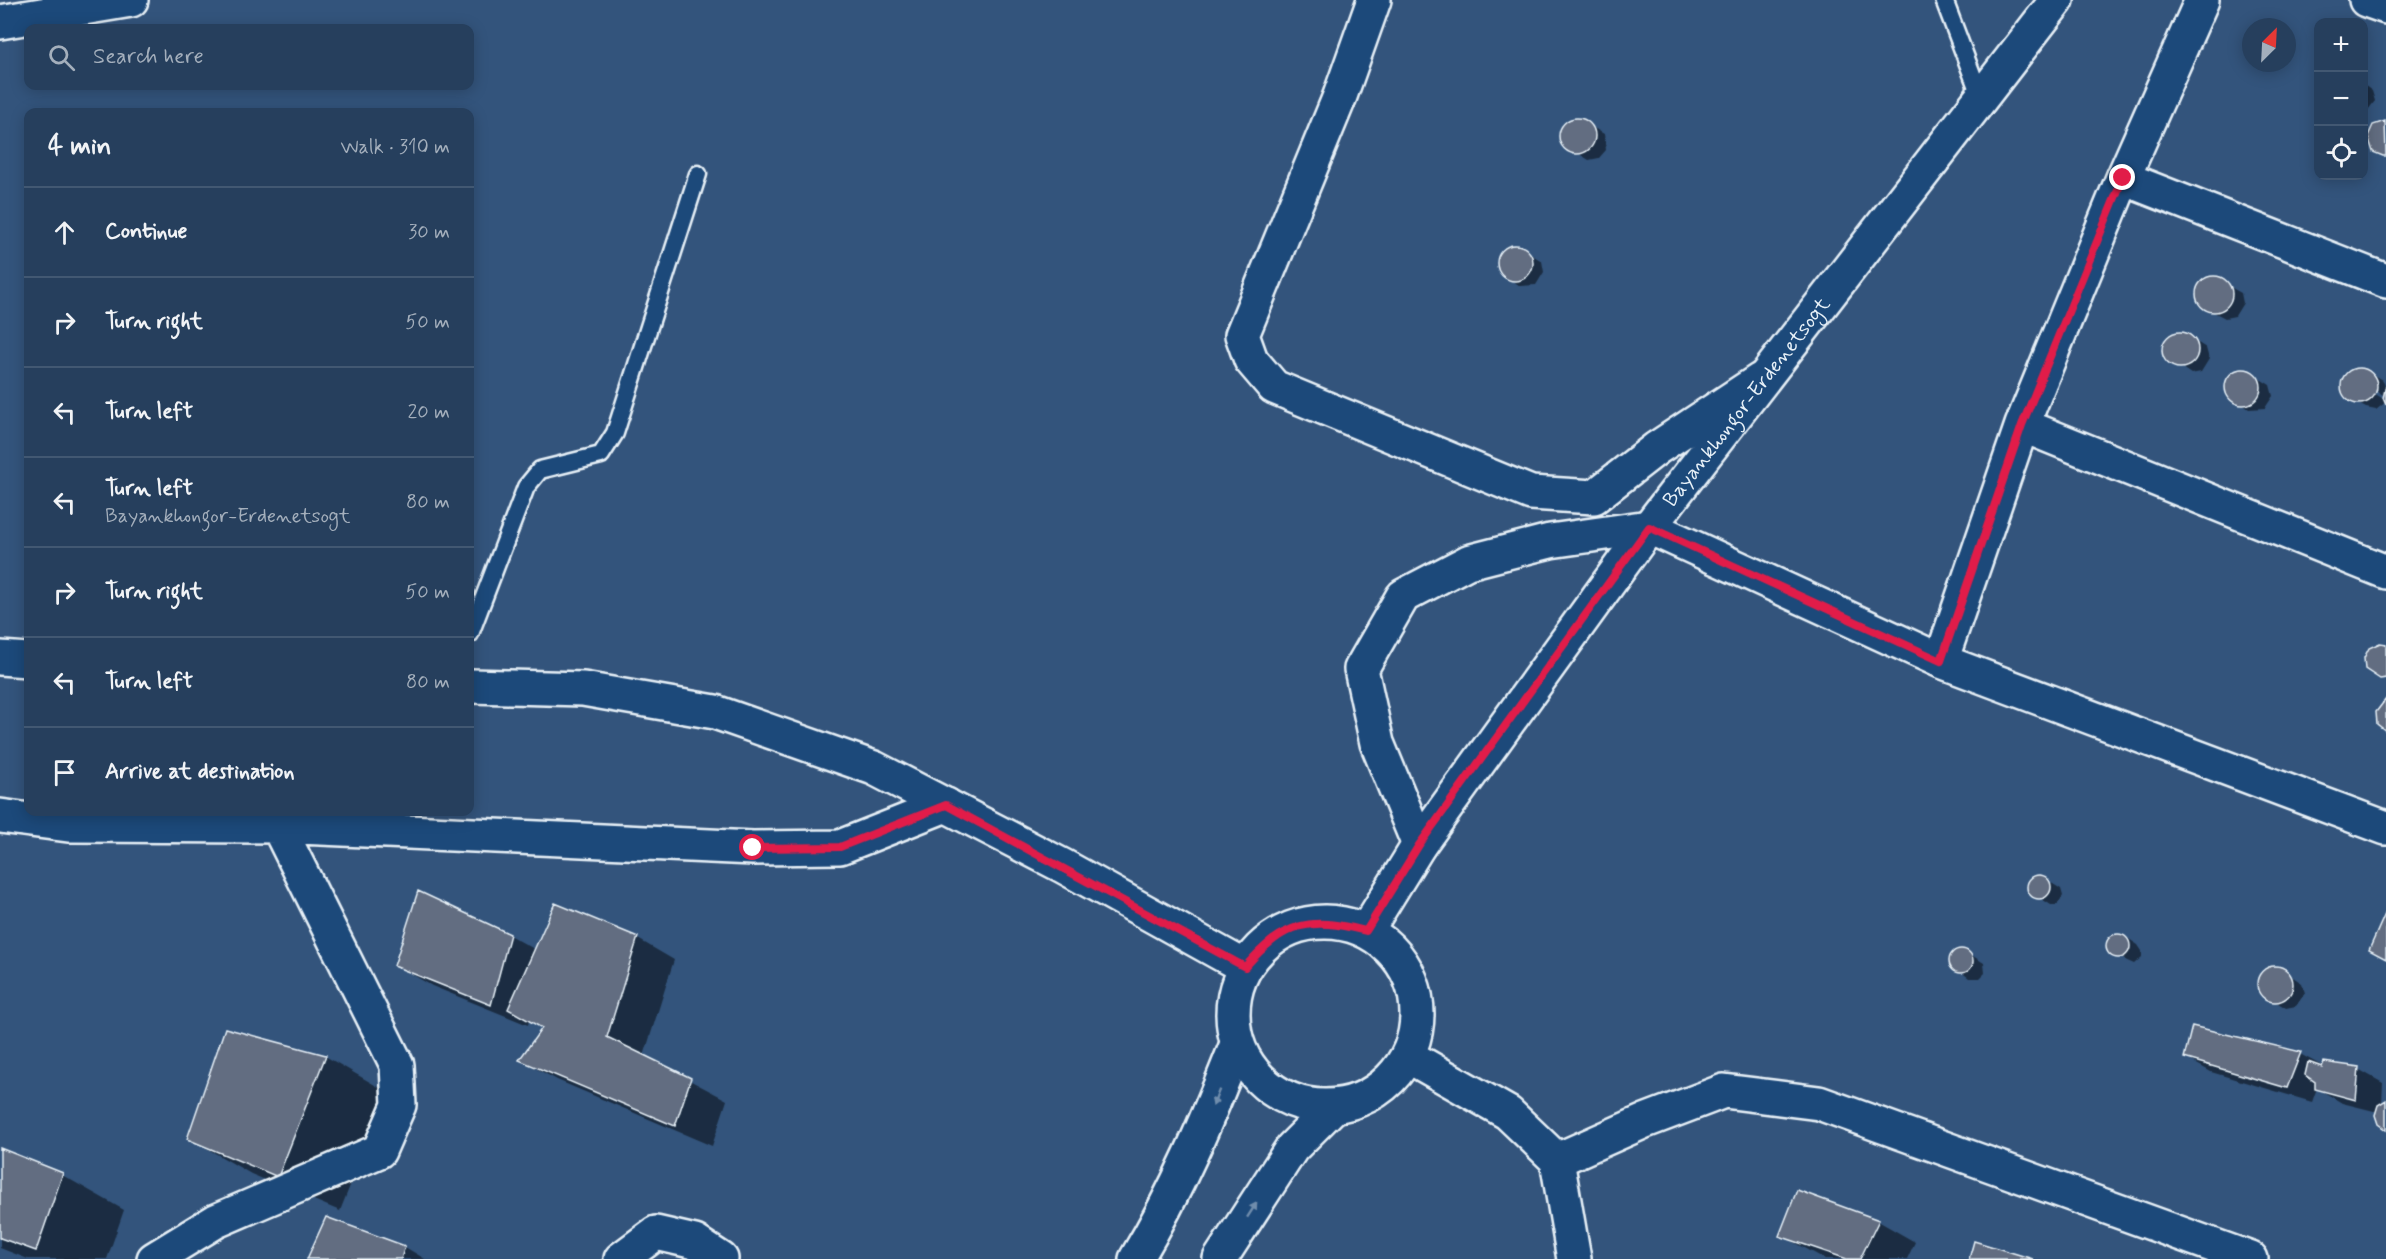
<!DOCTYPE html>
<meta charset="utf-8">
<style>
body{margin:0;font-family:Mynerve,sans-serif;background:#324a66;color:#f1f3f6}
.controls{position:absolute;right:18px;top:18px;display:grid;overflow:hidden;border-radius:12px;box-shadow:0 3px 15px #0003}
.controls button{width:54px;height:54px;display:grid;place-items:center;padding:0;border:0;border-bottom:2px solid #425872;background:#263f5d;color:#f1f3f6;font:30px sans-serif}
.compass{position:absolute;left:2242px;top:18px;width:54px;height:54px;border-radius:50%;background:#263f5d;box-shadow:0 3px 15px #0003;rotate:24deg}
.stop{position:absolute;width:18px;height:18px;margin:-14px;border:4px solid #e11d48;border-radius:50%;background:#fff}
.stop.end{background:#e11d48;border-color:#fff;box-shadow:0 2px 6px #0008}
.list{margin:0;padding:0;list-style:none}
h2{display:flex;justify-content:space-between;align-items:center;height:78px;margin:0;padding:0 24px;font-size:26px}
h2 small{font-size:20px;font-weight:400;color:#a4afbc}
.list li{display:grid;grid-template-columns:39px 1fr auto;gap:18px;align-items:center;box-sizing:border-box;height:90px;padding:0 24px;border-top:2px solid #425872}
.list b{display:block;font-size:22px;white-space:nowrap}
.list p{margin:0;font-size:20px;white-space:nowrap;color:#a4afbc}
.list em{font-size:20px;font-style:normal;color:#a4afbc}
.icon{flex:none;width:33px;height:33px;fill:none;stroke:currentColor;stroke-width:2;stroke-linecap:round;stroke-linejoin:round}
.map{position:relative;flex:none;width:2386px;height:1259px;overflow:hidden}
.search{position:absolute;background:#263f5d;box-shadow:0 3px 15px #0003;left:24px;top:24px;width:450px;height:66px;display:flex;align-items:center;gap:15px;box-sizing:border-box;padding:0 21px;border-radius:12px;color:#a4afbc;font-size:22px}
.panel{position:absolute;background:#263f5d;box-shadow:0 3px 15px #0003;left:24px;top:108px;width:450px;height:708px;border-radius:12px}
.map>svg:first-child{display:block}
.shadow{fill:#0007;fill-rule:evenodd}
.building{fill:#626d81;stroke:#e8f1f8;stroke-width:1.5}
.lines{fill:none;stroke-linecap:round;stroke-linejoin:round}
.lane-casing{stroke:#e8f1f8;stroke-width:21}
.street-casing{stroke:#e8f1f8;stroke-width:38}
.secondary-casing{stroke:#e8f1f8;stroke-width:38}
.lane{stroke:#1f4a7a;stroke-width:16}
.street{stroke:#1f4a7a;stroke-width:33}
.secondary{stroke:#1f4a7a;stroke-width:33}
.oneway{fill:#6f8dac}
.route{stroke:#e11d48;stroke-width:8}
.labels{text-anchor:middle;stroke-width:4.5;stroke-linejoin:round;paint-order:stroke}
.street-label{font-size:21px;fill:#e8f1f8;stroke:#1f4a7a}
</style>
<div class="map">
<svg width="2386" height="1259" viewBox="0 0 2386 1259">
<rect width="100%" height="100%" fill="#33547c"/>
<filter id="ink" filterUnits="userSpaceOnUse"><feTurbulence type="fractalNoise" baseFrequency=".0167" numOctaves="2"/><feDisplacementMap in="SourceGraphic" scale="12" xChannelSelector="R" yChannelSelector="G"/><feConvolveMatrix kernelMatrix="1 2 1 2 8 2 1 2 1" color-interpolation-filters="sRGB"/></filter>
<g filter="url(#ink)">
<!-- shadow -->
<path class="shadow" d="M2364,85L2372,91L2375,101L2364,115Z
M1582,121L1604,134L1606,150L1599,158L1589,160L1563,144L1561,133L1566,124Z
M1519,247L1542,261L1544,272L1536,285L1520,286L1500,271L1498,260L1508,248Z
M2212,277L2241,293L2243,303L2235,316L2225,318L2202,306L2197,297L2202,282Z
M2184,334L2206,348L2209,359L2201,372L2191,374L2165,357L2163,347L2173,335Z
M2247,371L2270,385L2273,396L2265,408L2249,409L2228,394L2229,379L2237,372Z
M2353,371L2369,372L2382,380L2386,386V402L2376,410L2366,408L2353,401L2343,388L2345,378ZM2370,387L2385,396V400L2369,390Z
M2036,877H2042L2061,889L2063,896L2057,905H2051L2029,891L2028,885Z
M556,905L638,939L674,960L644,1056L727,1100L712,1146L557,1080L521,1060L544,1028L529,1020L528,1025L432,986L396,965L509,935L536,950Z
M2115,935L2126,937L2138,945L2142,951V957L2134,964L2114,955L2108,950V943Z
M1958,951H1965L1984,963L1985,973L1980,978H1969L1952,965V955Z
M2279,968L2302,983L2305,993L2296,1006L2286,1008L2260,992V976L2268,969Z
M2300,1054L2324,1067L2358,1069L2383,1083L2382,1104L2386,1102V1129L2378,1112L2342,1103L2317,1088L2312,1102L2211,1072L2186,1058Z
M325,1056L387,1092L340,1211L251,1174L189,1138Z
M0,1150L62,1175L124,1210L107,1259H28L0,1248Z
M1798,1192L1878,1221L1915,1242L1907,1259H1825L1781,1235Z
M405,1247L425,1259H309Z"/>
<!-- building -->
<path class="building" d="M1559 136a18 18 0 1 1 36 0a18 18 0 1 1-36 0Z
M2385,121L2386,156H2383L2373,152L2368,136L2373,125Z
M1497 263a18 18 0 1 1 36 0a18 18 0 1 1-36 0Z
M2196 294a18 18 0 1 1 36 0a18 18 0 1 1-36 0Z
M2162 350a18 18 0 1 1 36 0a18 18 0 1 1-36 0Z
M2341 386a18 18 0 1 1 36 0a18 18 0 1 1-36 0Z
M2225 387a18 18 0 1 1 36 0a18 18 0 1 1-36 0Z
M2386,385V405L2383,398Z
M2380,643L2386,644V678L2380,679L2365,669L2364,658L2369,648Z
M2386,699V731L2377,724L2376,712Z
M2027 887a12 12 0 1 1 24 0a12 12 0 1 1-24 0Z
M418,891L510,934L491,1005L394,966Z
M555,903L638,937L607,1037L691,1078L675,1126L519,1060L542,1028L508,1009Z
M2385,914L2386,915V959L2369,950Z
M2106 946a12 12 0 1 1 24 0a12 12 0 1 1-24 0Z
M1949 961a12 12 0 1 1 24 0a12 12 0 1 1-24 0Z
M2257 984a18 18 0 1 1 36 0a18 18 0 1 1-36 0Z
M2192,1026L2301,1052L2287,1088L2184,1058Z
M225,1028L326,1055L278,1177L187,1139Z
M2308,1062L2322,1067L2324,1062L2359,1067L2356,1100L2315,1089V1082L2305,1075Z
M2386,1100V1130L2378,1124L2375,1115L2378,1105Z
M0,1148L63,1173L36,1251L0,1238Z
M1797,1190L1879,1220L1860,1259H1847L1779,1236Z
M326,1217L405,1246L401,1259H307Z
M1974,1241L2033,1259H1969Z"/>
<g class="lines">
<!-- lane casing -->
<g class="lane-casing">
<path id="lane" d="M1944,0L1981,98
M470,634L526,487L540,470L601,455L615,433L698,174"/>
</g>
<!-- street casing -->
<g class="street-casing">
<path id="street" d="M1374,0L1340,96L1242,335L1251,360L1274,387L1531,493L1594,497L1657,448L1760,380
M2366,0L2386,7
M0,22L131,0
M2123,178L2386,281
M2022,425L2386,572
M1941,661L2022,425L2123,178L2202,0
M0,816L68,825L277,826L753,848L840,847L946,805
M1419,845L1377,743L1361,669L1403,596L1468,562L1550,541L1649,527L1941,661L2386,828
M1557,1160L1645,1121L1724,1091L1819,1103L2251,1259
M154,1259L216,1221L379,1151L399,1105L397,1065L271,812
M621,1259L656,1233L695,1242L721,1259"/>
</g>
<!-- secondary casing -->
<g class="secondary-casing">
<g id="secondary">
<path d="M0,658L28,660"/>
<path d="M470,686L583,689L715,712L874,768L1063,866L1245,967"/>
<circle cx="1325" cy="1014" r="92"/>
<path id="s1" d="M1366,931L1419,845L1649,527L2057,0"/>
<path d="M1408,1056L1508,1113L1557,1160L1574,1259"/>
<path d="M1136,1259C1177,1191 1208,1118 1237,1044"/>
<path d="M1220,1259L1292,1148L1333,1107"/>
</g>
</g>
<!-- lane -->
<use href="#lane" class="lane"/>
<!-- street -->
<use href="#street" class="street"/>
<!-- secondary -->
<use href="#secondary" class="secondary"/>
</g>
<!-- one-way arrows -->
<defs><path id="oneway-solid" d="M-6-.8H1V-3.2L6.5 0L1 3.2V.8H-6Z" transform="scale(1.5)"/></defs>
<g class="oneway">
<use href="#oneway-solid" transform="translate(1216 1098) rotate(111)"/>
<use href="#oneway-solid" transform="translate(1252 1210) rotate(-57)"/>
</g>
</g>
<g class="lines" filter="url(#ink)">
<!-- route -->
<path class="route" d="M753,848L840,847L946,805L1245,967C1285,922 1308,916 1366,931L1419,845L1649,527L1941,661L2022,425L2123,178"/>
</g>
<g class="labels">
<!-- street labels -->
<g class="street-label">
<text dy="7" stroke="none"><textPath href="#s1" startOffset="652">Bayankhongor-Erdenetsogt</textPath></text>
</g>
</g>
</svg>
<div class="controls">
<button>+</button>
<button>−</button>
<button><svg class="icon" aria-label="locate" viewBox="0 0 24 24"><circle cx="12" cy="12" r="6"/><path d="M12 2v4M12 18v4M2 12h4M18 12h4"/></svg></button>
</div>
<svg class="compass" viewBox="-18 -18 36 36"><path d="M0-13l5 13h-10z" fill="#e53935"/><path d="M0 13l5-13h-10z" fill="#a4afbc"/></svg>
<div class="stop" style="left:753px;top:848px"></div>
<div class="stop end" style="left:2123px;top:178px"></div>
<div class="search"><svg class="icon" aria-label="search" viewBox="0 0 24 24"><circle cx="10" cy="10" r="6"/><path d="M15 15l6 6"/></svg>Search here</div>
<section class="panel">
<h2>4 min<small>Walk · 310 m</small></h2>
<ul class="list">
<li><svg class="icon" aria-label="ahead" viewBox="0 0 24 24"><path d="M12 20V5M6 11l6-6 6 6"/></svg><div><b>Continue</b></div><em>30 m</em></li>
<li><svg class="icon" aria-label="right" viewBox="0 0 24 24"><path d="M7 20v-9h11M14 6l5 5-5 5"/></svg><div><b>Turn right</b></div><em>50 m</em></li>
<li><svg class="icon" aria-label="left" viewBox="0 0 24 24"><path d="M17 20v-9H6M10 6l-5 5 5 5"/></svg><div><b>Turn left</b></div><em>20 m</em></li>
<li><svg class="icon" aria-label="left" viewBox="0 0 24 24"><path d="M17 20v-9H6M10 6l-5 5 5 5"/></svg><div><b>Turn left</b><p>Bayankhongor-Erdenetsogt</p></div><em>80 m</em></li>
<li><svg class="icon" aria-label="right" viewBox="0 0 24 24"><path d="M7 20v-9h11M14 6l5 5-5 5"/></svg><div><b>Turn right</b></div><em>50 m</em></li>
<li><svg class="icon" aria-label="left" viewBox="0 0 24 24"><path d="M17 20v-9H6M10 6l-5 5 5 5"/></svg><div><b>Turn left</b></div><em>80 m</em></li>
<li><svg class="icon" aria-label="arrive" viewBox="0 0 24 24"><path d="M6 21V4h12l-3 4 3 4H6"/></svg><div><b>Arrive at destination</b></div></li>
</ul>
</section>
</div>
